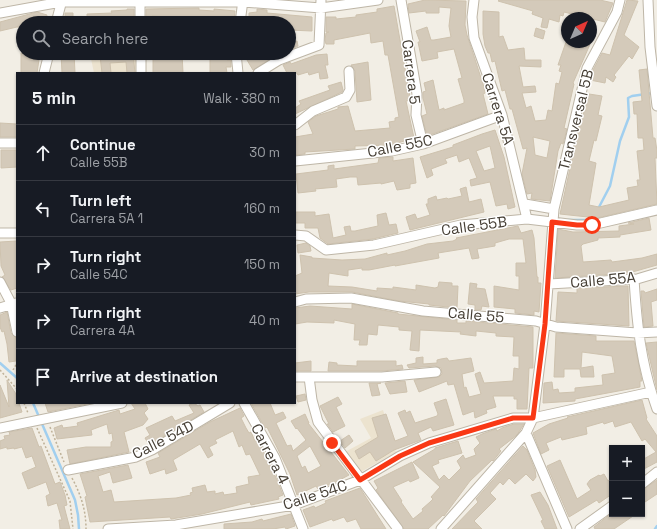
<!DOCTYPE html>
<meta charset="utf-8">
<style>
body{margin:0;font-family:"Space Grotesk",sans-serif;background:#20242c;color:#f1f3f6}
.controls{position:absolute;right:12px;bottom:12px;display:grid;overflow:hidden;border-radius:0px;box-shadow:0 1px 3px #0004}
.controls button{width:36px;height:36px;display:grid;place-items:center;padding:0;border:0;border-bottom:1px solid #363941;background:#171b24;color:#f1f3f6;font:20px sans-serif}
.compass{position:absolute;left:561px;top:12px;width:36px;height:36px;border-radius:50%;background:#171b24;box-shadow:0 1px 3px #0004;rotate:44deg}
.stop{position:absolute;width:12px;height:12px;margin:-9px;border:3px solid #f93815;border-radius:50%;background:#fff}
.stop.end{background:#f93815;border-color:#fff;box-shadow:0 1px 4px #0008}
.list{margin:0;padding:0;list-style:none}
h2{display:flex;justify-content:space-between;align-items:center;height:52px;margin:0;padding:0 16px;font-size:17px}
h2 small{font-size:13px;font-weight:400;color:#9ea1a6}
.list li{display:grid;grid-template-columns:26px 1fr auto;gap:12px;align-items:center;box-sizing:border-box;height:56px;padding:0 16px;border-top:1px solid #363941}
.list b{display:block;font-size:15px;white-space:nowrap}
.list p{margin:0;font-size:13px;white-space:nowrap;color:#9ea1a6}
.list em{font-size:13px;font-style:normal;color:#9ea1a6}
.icon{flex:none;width:22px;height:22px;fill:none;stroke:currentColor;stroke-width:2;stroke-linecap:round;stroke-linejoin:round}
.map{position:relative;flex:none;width:657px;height:529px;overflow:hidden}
.search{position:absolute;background:#171b24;box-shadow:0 1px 3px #0004;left:16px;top:16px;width:280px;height:44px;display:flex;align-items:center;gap:10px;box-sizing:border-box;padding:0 14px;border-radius:22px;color:#9ea1a6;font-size:15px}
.panel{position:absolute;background:#171b24;box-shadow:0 1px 3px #0004;left:16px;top:72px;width:280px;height:332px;border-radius:0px}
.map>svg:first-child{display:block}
.education{fill:#ece3cf}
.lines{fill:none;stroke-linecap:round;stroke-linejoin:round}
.stream{stroke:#a1cfef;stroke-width:2.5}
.building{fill:#d4caba;stroke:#cec2ae;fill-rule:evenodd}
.minor-casing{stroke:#beb6a7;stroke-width:11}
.path{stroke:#bfb299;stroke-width:1.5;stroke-dasharray:2 2;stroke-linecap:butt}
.minor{stroke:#fff;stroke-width:9}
.route{stroke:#f93815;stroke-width:5}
.labels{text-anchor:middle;stroke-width:3;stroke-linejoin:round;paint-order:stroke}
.street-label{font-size:15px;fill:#453e34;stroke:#fff}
</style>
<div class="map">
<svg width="657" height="529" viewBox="0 0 657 529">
<rect width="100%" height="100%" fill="#f2eee5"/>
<!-- education -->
<path class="education" d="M136,53L138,73H94L90,54Z
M383,410L396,452L359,473L345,452L371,438L360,419Z"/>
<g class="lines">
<!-- stream -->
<path class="stream" d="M598,209L610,186L620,141L629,117L628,98L632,96L653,93
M568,220H588L596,216
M0,363L17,378
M33,403L75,500L78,515L79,529
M655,529L657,526"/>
</g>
<!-- building -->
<path class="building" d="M425,0L466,1L465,25L467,35L484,87L485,93L483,94L488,114L427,136L422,116L427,114L423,98V92L426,91L424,83L433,80L439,110L444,108V110L464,103V100L458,79L462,78L454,49L437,52L438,58L422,61L418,42H420L416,31L427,27L431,40H434L451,37L449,26L451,8L439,7V13H426V11L409,13L408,4Z
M499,0H600L613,3L605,22L564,12L563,16L560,15L559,22L549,19L547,28L541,27L543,18L532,14L533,11L498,1Z
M627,0L638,1L624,35L639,47L632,59L629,56L614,75L616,77L613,82L606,77L605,83L590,80L593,70L602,53L610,55Z
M394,6L410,97V100L406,101L414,138L391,145L355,146V149L305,152V154L295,155V137L313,134L308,122L316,116L338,109V107L348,106L355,131L390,128L389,122L395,121V118L399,117L388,55H385L383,41L371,43L370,33L334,40V44H326L325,40L326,33L329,32H326V17H336V19L356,17V15L377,12V9Z
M199,8V10L214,11V9L235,11L234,23H174V19H168V17L152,16L153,20L146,21V9Z
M127,9H134V23L112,20L87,23V14L112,13L111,11L127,10Z
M257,9L267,10V13L312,17V31L289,30V23H249V13L257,12Z
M483,11L499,12V37L503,36L508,50L524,48L525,60H541V67L519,66L523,87L535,86L536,92L522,93L526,108L531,106L535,121L546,120L548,110L552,111L556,83L559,84L562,72L559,71L561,65H558L566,42H591L573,83L574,84L564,128L567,129L563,144L561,143L558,151L550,201L531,199L532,193L527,194L522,174L527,148L523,149L512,109H510L505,90L502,91L495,61L492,62L490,53H488L485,46L483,34ZM533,137L550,141L547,158L535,155Z
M37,12L47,15L45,23H23V27H17L0,31V22Z
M65,13H73V23H65Z
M536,28L545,31L543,39L534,36Z
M297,41L298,46L289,50V43Z
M21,53H40L37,73H21Z
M61,53H74L75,73H62Z
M133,53L135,73H127L126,62L110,63L111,73H102L100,56Z
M155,53H182L183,73H153V55Z
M210,53H228L227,60H231V67H226L227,73H210Z
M258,53H281L253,70L247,60Z
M327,54L328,65H325L328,78L320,79L319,72L309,75L308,72L298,75L297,73H287L283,65L290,62L291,64L316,55Z
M368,62L371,100L357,102L355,71L351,65Z
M647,69L653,138H655L657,151V158H655L657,204L597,218L560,214L578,132L589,94L602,96L598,115L602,116L596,141L594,140L589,161L596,163L589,205L599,207L629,200L627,188L638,186L637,180H640L637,151L644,150L643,138H638L637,114H634L633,102L642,101L639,70Z
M341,82L343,90L342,92L295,114V108L301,104L299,101L330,90L328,86Z
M0,123L17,124V137H0Z
M495,130L504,157L515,207L508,209L507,204L496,206L490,182L471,186L470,180L477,178L469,158L459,162L457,155L445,159L447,163L431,169L433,175L427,178L420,157L453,147V145L482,134ZM490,146L495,168L484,171L476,151Z
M1,150H17V167L1,168Z
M393,157V161L413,158L416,183L410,184V188L397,190L394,181L381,184V183L358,185L357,177H350L336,179L337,187L315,189L316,191L298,193L296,174L328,170V166L334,165V169L378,163L379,158Z
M466,187L469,202L481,199L484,212L410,230L406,217L415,214L417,219L430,215L426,204H428V199L436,196L437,200L447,198L448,199L462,196L460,189Z
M296,212H315V216L329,214L333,238L346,235L344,227L350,226L351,231H355L378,226L377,215L386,213L389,225L396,224L398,233L373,239L328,244L320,238L318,228H305V223H295Z
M649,218L651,230L620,235V237L598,238V240L583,244L581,246L583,262L611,260L612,262L642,258L657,254V265L629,273L555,278L558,229L573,232L619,231V226L634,224L628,223Z
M518,226L521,233L532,230L534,238L537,277H538V283H541L539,312L534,311V315L515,313V309L494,307V286L519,290V276H516V263H526L523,239H509L495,243V246L477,249L479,258L472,259L469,248L438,253L439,258L395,266V265L369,270H362V268L348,270V276L329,273L328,286L352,287L377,291V288L393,289V287L416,290V285L435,288L438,287L439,282L452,283V286H458L457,308L429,305V304L399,301L352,292H309L295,294V276L302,273L300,255L312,257V258L342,260L365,259L387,253V255L405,251L427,244L453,241L457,239L456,238Z
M17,241V288L11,290L2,277L5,275L1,266L0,242Z
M306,243L310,246L311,251L298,253L297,245Z
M470,283L477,284L476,288L485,289L489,307L482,306L481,310H475V305L468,304Z
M628,286L629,326L556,321L558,292L577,293V288Z
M657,289V300L651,302L653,326L644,327L641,291H644L645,293Z
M352,304L398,313V314L457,320V323H466V321L533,327V368H529L527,409H517V399H514V396H493L496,407L486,410L487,413L475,418L474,411L463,415L454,384L448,385L447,381L419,392L414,380L439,377L442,374L441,368L435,366L409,368L407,365L416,363V358L423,357V364L437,363V360L441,359L447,358L449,361L471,358L474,371L462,374L464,388L466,387L469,397L481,394L475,374L480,372L484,383L513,381L514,368L519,369V356H513L514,337L496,336V333L476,331V336L460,334L461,332L420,330L419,351L410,350L412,331L399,330V327L378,325L377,335L368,334L367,345H359L360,340H354L355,324L334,320V323L307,322L295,324V308L310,306L352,309Z
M7,312L11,333L16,338L17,343L16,361L9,362L7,344L4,331L2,332L0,327V315Z
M556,333L596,336V341H634L642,381H640V387L575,399V401L543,403L544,383L552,382L553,390L558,389L559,393L575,392V388L603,385L602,375L615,373L612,356L582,352L581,368L593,366L594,377H581L580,369H564V377H554Z
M657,342V390L646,343Z
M311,361V371H295V363Z
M357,361H396V366L402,365L403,369L382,371H328L329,362L337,363V365L357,366Z
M7,380L16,394L17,403H19L22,412L0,418V385L9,407Z
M405,381L407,392L398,393L390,394L385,383Z
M369,383H381L377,384L380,395L372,396Z
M305,394L306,400L298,402L296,396Z
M338,397L342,404L336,407L345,426L333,432L327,424H329L320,406Z
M446,399L454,425L433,431L431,427L418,433L421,440L394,450L376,461L370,452L359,459L355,451L378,437L372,418L386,414L395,441L408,436L398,413L405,410L406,413L410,411L415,423L437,416L438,414L434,403Z
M642,400L647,418L646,419L657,436V462L642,470V460L656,452L645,439L642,441L631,422L615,427L613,421L604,424L603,422L600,423L586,427L587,434L562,440L561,437L546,443L549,450L541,454L533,433L549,424L568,418L567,417Z
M45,403H92L48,412Z
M131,403H145L148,409L144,413L148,419L143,425L124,432L129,452L70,464L67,450L86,447H111V442L113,441L112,433L109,434L107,424L91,430L92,435L57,439L54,428L62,425L63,428L78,426L77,423L119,410L120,414L135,409Z
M194,403L198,406L200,405L204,412L149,445L145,438L150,435L146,428L172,416L175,421L194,413L189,405Z
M251,403H270L275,415L283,412L286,418L276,423L287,446L291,445L293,451L306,440L297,428L296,429L291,421L305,414L309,423H308L349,475L334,483L318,489L316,486L297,495L290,474L267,427L265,428ZM310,446L321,466L308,473L305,466L302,468L297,456Z
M240,408L244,416L241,418L246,428L249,433L251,432L255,441L258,440L277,480L283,495L278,497L279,499L251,505L250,502L202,514L171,519L170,517L90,522L85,497L87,496L80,474L128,465L132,478L113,483L110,472L98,476L103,492L111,490L114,502L176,498L191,495L190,493L193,492L192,488L205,485L207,492L215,491V494L223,492L224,495L237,493L236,487L249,484L248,477L260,475L250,454L246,455L242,445L239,447L233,431L215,440L217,443L209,447L213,455L208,458L200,444L173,460L177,470L166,474L165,469L150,474L146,462L160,457L158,453L210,422Z
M514,424H524L517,435L499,449L501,451L493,461L492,460L470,481L444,516L443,515L428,529H404L376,490L378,488L374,481L412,462L419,478L410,482L409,480L393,487L402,501L401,502L413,519L423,511L422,509L430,502L433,499L431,497L440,487L413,462L435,449V448L458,441L462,453L438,460L439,463L432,466L439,480L444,475L449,480L461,468L457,461L463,455L465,459L476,455L474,449L480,443L476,437L482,434L496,429L497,431L502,428Z
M32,428L39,447L41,446L55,484L60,482L65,495L67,505L64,506L70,529H60L59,520H62L57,503L48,506L46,496L50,494L46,482L28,489L22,473L36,467L32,456L26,458L22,447L14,449V448L7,449V447L0,449V441L5,439L4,436L10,435L9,432Z
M349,435L353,441L345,448L340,441Z
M523,446L527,450L535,470L536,477L533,481L526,474L515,484L509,478L503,485L500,482L490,493L496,499L474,521L482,529H452L478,502L476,499Z
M560,460L577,499L591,490L587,484L590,480L599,475L600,476L604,474L608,481L612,478V494L599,503L597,500L569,517L547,466Z
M657,480V494L642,504V490Z
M360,488L386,529H361L356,519L347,522L344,517L333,521L332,519L310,527L303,510L314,506L315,508L326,503L325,501Z
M540,492L548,505L557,529H545L541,521L543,520L531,495Z
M612,513V514H636L614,529H595L594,527Z
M291,514L295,526L286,529L285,527L273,529H224V524L252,522L262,519L263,521Z"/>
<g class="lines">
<!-- minor casing -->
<g class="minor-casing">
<path id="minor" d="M140,0V23
M401,0L417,94L416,115L423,144
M474,0L472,17L474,38L502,115L527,219
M648,0L650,47L657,106
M0,13L61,2H243L321,8L378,0
M56,23L62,0
M240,23L243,0
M141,53V73
M236,53L238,73
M44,73L49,53
M258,73L279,60L319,45L321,0
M295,125L313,111L346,97L350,90L349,71
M0,143H17
M295,161L392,151L423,144L502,115
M525,204L554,209
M0,233H17
M295,235L306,236L326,250L374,245L461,225L527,219L577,225H592L657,210
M634,279C637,325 641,365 657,409
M0,282L11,303L17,332
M549,284L637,279L657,273
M295,302L306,299L351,298L423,311L536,321L556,327L637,333L657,332
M0,308L16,303
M295,377H382L436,372
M309,377L312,400L318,422L398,529
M244,403L275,458L303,529
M0,428L122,403
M68,470L136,457L152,450L230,403
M642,484L657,472
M108,529L176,525L294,505L360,480L400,456L429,443L513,418H533L651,392
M441,529L526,433
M567,529L526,433L533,418L545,324L554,209L587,68L617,12L620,0
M580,529L612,506"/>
</g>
<!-- path -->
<path class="path" d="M0,370L17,389
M13,370L17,363
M24,403L28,413
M50,427L64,462
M37,428L70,501L73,529
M72,478C81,495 86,510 86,529"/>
<!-- minor -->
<use href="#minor" class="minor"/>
</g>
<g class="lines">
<!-- route -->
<path class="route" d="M332,443L360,480L400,456L429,443L513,418H533L545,324L552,222L577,225H592"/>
</g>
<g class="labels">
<!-- street labels -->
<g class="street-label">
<text transform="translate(411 72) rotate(83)" y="5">Carrera 5</text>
<text transform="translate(498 109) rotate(72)" y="5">Carrera 5A</text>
<text transform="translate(576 120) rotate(-76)" y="5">Transversal 5B</text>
<text transform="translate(400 146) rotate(-11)" y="5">Calle 55C</text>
<text transform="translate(474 226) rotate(-8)" y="5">Calle 55B</text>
<text transform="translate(603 280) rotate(-5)" y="5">Calle 55A</text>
<text transform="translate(476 315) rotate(5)" y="5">Calle 55</text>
<text transform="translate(163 440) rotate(-27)" y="5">Calle 54D</text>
<text transform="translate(270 454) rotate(63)" y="5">Carrera 4</text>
<text transform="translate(315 495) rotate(-18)" y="5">Calle 54C</text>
</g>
</g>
</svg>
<div class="controls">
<button>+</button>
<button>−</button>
</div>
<svg class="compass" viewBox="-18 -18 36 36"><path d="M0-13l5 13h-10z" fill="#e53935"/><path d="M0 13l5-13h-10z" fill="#9ea1a6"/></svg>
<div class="stop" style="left:592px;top:225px"></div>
<div class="stop end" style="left:332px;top:443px"></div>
<div class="search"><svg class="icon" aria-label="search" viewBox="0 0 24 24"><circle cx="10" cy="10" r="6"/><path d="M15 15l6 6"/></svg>Search here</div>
<section class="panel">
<h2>5 min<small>Walk · 380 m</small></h2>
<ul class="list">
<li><svg class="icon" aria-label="ahead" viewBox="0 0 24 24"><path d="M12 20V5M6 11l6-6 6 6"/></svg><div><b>Continue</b><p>Calle 55B</p></div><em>30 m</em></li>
<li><svg class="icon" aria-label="left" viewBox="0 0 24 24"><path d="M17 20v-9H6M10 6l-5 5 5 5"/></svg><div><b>Turn left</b><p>Carrera 5A 1</p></div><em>160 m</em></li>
<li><svg class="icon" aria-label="right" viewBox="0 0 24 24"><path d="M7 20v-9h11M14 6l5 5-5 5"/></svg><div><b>Turn right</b><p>Calle 54C</p></div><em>150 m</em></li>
<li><svg class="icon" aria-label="right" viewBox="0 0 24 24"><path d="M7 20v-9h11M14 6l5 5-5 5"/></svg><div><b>Turn right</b><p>Carrera 4A</p></div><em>40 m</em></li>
<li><svg class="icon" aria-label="arrive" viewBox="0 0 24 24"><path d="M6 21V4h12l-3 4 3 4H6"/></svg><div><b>Arrive at destination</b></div></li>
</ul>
</section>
</div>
